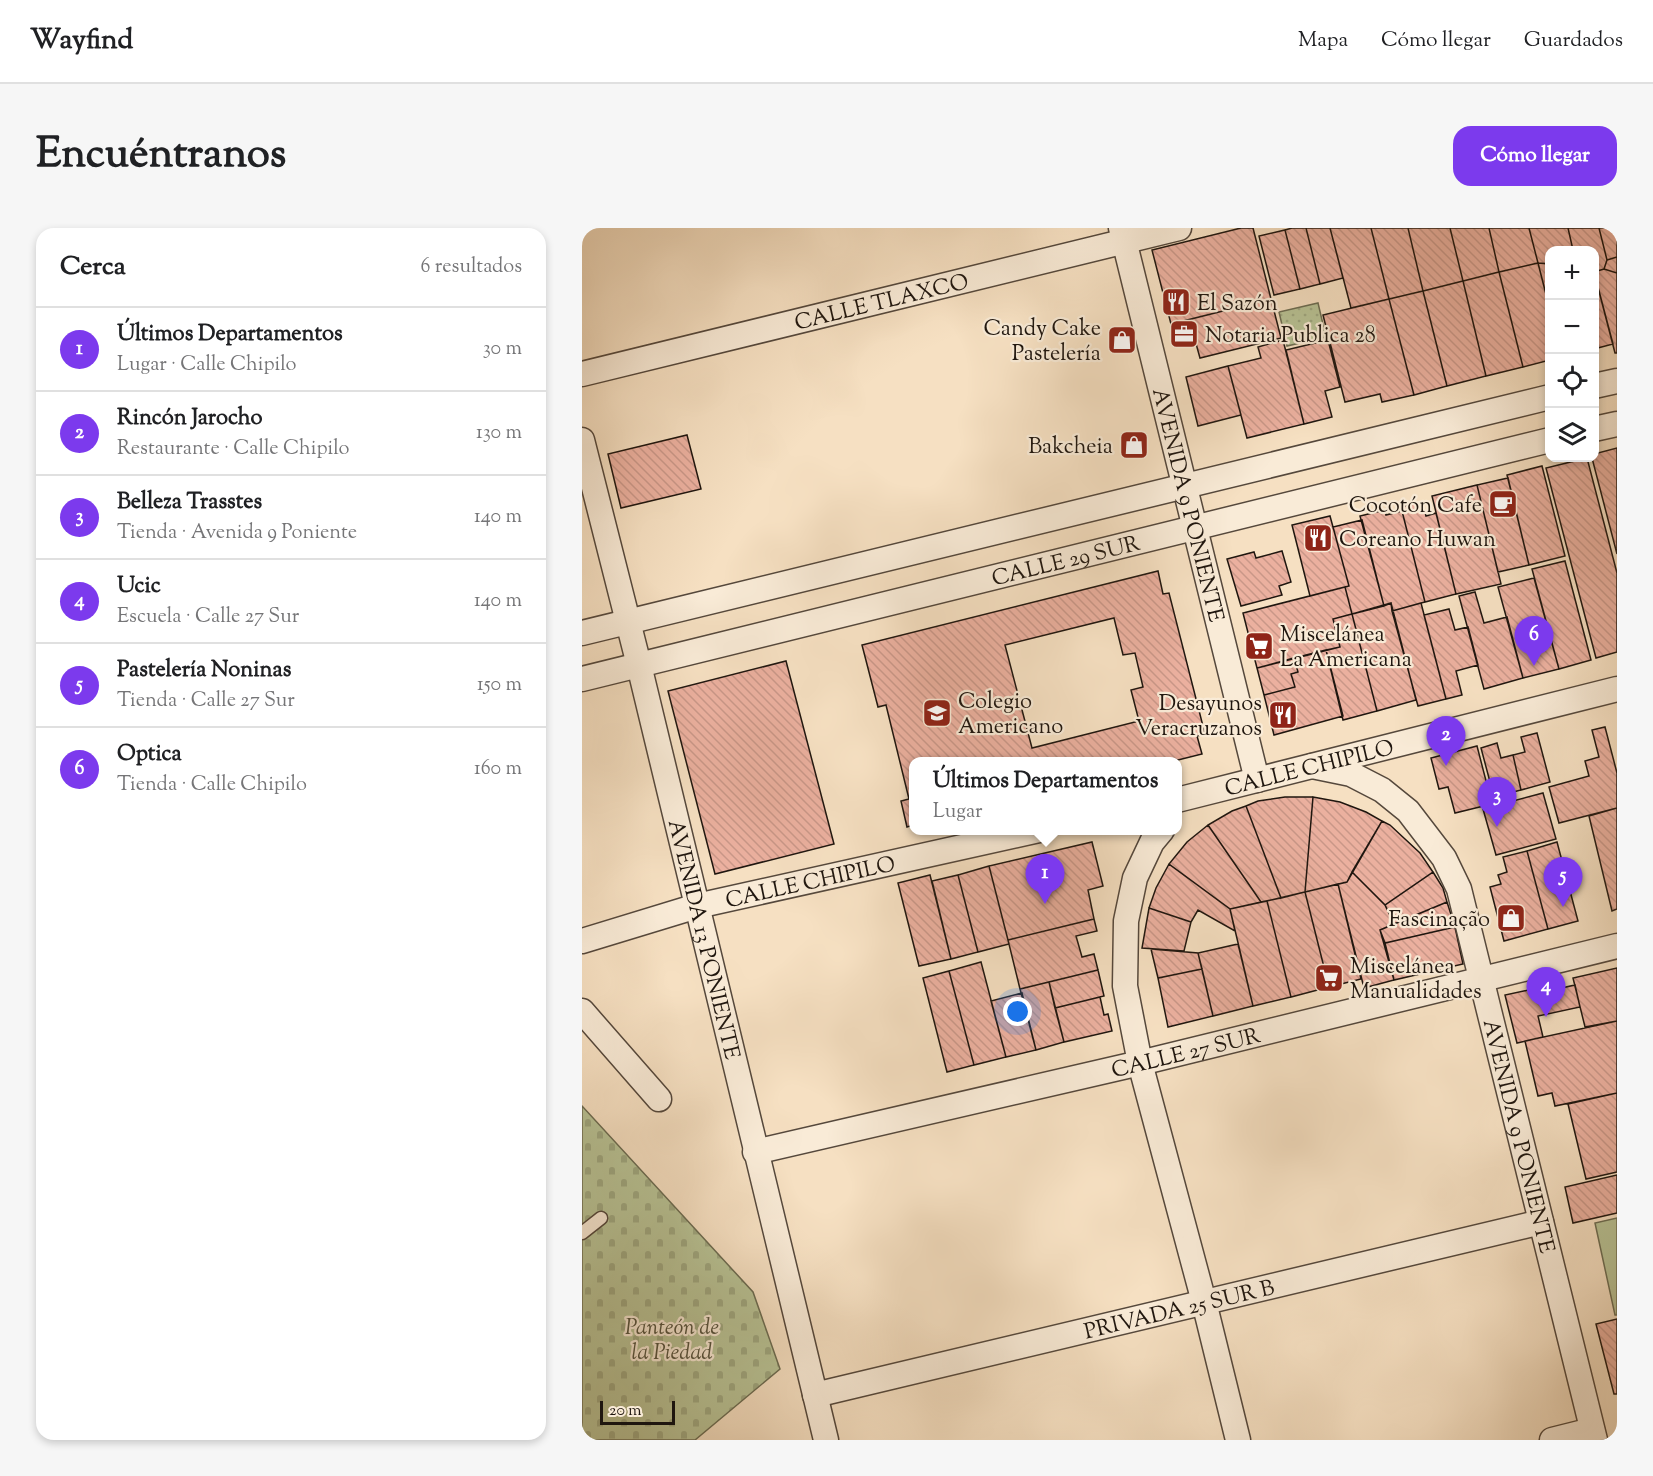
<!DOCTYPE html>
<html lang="es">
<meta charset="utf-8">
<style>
body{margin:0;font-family:"Sorts Mill Goudy",serif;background:#f6f6f6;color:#202124}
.controls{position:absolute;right:18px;top:18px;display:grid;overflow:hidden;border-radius:12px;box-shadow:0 3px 9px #0003}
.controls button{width:54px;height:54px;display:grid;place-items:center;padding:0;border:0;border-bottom:2px solid #e0e0e0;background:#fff;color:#202124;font:30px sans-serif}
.scale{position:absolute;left:18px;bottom:15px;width:75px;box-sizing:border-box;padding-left:6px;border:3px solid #1f160f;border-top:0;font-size:16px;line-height:21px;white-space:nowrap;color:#1f160f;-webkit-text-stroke:4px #f9ebd7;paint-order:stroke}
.you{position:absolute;left:436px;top:784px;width:21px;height:21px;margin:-15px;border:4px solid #fff;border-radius:50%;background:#1a73e8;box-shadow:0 0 0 9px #1a73e833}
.badge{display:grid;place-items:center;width:39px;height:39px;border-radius:50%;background:#7c3aed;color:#fff;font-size:20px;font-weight:700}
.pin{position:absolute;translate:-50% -50px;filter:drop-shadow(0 2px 3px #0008)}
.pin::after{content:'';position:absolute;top:32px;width:21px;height:18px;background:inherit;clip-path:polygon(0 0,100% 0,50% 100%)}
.popup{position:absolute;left:327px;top:529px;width:273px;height:78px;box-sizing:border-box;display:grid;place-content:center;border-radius:12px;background:#fff;filter:drop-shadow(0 2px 4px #0005);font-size:20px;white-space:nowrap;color:#757577}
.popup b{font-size:22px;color:#202124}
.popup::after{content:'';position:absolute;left:50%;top:100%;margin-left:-12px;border:12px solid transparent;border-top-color:#fff}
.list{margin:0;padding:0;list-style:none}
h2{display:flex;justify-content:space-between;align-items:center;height:78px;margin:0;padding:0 24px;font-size:26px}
h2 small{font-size:20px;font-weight:400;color:#757577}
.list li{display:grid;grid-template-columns:39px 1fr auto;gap:18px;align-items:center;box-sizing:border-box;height:84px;padding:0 24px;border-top:2px solid #e0e0e0}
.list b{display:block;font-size:22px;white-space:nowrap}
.list p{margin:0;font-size:20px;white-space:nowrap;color:#757577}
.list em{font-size:20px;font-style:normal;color:#757577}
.icon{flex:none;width:33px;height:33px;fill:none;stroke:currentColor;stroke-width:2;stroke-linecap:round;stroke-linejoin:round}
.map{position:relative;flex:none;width:1035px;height:1212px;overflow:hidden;border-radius:18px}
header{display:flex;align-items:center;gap:36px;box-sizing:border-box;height:84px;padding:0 30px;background:#fff;border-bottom:2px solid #e0e0e0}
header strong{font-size:28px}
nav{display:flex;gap:33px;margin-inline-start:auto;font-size:21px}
.intro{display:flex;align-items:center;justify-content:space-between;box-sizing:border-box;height:144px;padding:0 36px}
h1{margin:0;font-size:42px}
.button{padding:15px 27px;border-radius:18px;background:#7c3aed;color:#fff;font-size:21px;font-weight:700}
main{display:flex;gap:36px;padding:0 36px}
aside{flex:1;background:#fff;border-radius:18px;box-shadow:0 3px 9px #0003}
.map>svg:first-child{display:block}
.grass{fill:url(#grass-dots);stroke:#6c6c52;stroke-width:1.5}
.cemetery{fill:url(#cemetery-stones);stroke:#6c6c52;stroke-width:1.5}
.garden{fill:#b8c396;stroke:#6c6c52;stroke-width:1.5}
.building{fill:url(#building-back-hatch);stroke:#1f160f;stroke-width:1.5;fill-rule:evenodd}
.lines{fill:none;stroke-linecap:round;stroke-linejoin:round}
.service-casing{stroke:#55483c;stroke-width:15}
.minor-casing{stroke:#55483c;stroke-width:27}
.service{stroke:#f9ebd7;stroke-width:12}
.minor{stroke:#f9ebd7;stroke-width:24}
.labels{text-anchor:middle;stroke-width:4.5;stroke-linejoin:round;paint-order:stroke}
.street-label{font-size:22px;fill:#1f160f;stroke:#f9ebd7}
.poi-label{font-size:22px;fill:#1f160f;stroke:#f9ebd7;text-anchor:start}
.park-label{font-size:22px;font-style:italic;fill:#55533e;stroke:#f9ebd7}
</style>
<header>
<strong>Wayfind</strong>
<nav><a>Mapa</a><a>Cómo llegar</a><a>Guardados</a></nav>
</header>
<div class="intro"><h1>Encuéntranos</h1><a class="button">Cómo llegar</a></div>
<main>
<aside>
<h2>Cerca<small>6 resultados</small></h2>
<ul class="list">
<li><span class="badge">1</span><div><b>Últimos Departamentos</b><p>Lugar · Calle Chipilo</p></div><em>30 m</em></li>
<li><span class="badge">2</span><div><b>Rincón Jarocho</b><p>Restaurante · Calle Chipilo</p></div><em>130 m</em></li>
<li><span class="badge">3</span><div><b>Belleza Trasstes</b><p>Tienda · Avenida 9 Poniente</p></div><em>140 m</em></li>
<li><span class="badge">4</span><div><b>Ucic</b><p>Escuela · Calle 27 Sur</p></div><em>140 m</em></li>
<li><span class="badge">5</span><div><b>Pastelería Noninas</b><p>Tienda · Calle 27 Sur</p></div><em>150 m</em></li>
<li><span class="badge">6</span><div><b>Optica</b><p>Tienda · Calle Chipilo</p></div><em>160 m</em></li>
</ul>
</aside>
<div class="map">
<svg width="1035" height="1212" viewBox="0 0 1035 1212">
<defs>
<pattern id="grass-dots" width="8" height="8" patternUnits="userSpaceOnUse" patternTransform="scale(1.5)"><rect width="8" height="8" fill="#b8c396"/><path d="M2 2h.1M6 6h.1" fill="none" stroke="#9ea780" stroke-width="1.8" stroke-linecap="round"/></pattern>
<pattern id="cemetery-stones" width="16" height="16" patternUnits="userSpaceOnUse" patternTransform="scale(1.5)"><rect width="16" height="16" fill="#b8c396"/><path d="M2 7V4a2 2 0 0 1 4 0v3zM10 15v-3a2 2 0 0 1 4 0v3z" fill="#9ea780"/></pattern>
<pattern id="building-back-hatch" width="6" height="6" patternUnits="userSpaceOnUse" patternTransform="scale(1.5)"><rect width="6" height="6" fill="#ebb09f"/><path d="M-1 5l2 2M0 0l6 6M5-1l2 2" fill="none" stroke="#c99788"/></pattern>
</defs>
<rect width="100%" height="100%" fill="#f6e0c2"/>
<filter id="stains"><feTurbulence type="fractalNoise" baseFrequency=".00333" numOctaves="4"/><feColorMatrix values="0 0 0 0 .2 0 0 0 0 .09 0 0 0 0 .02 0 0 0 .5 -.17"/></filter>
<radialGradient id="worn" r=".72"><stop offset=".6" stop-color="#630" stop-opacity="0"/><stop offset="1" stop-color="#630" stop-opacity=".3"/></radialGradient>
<!-- grass -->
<path class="grass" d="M736,75L744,109L705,118L697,84Z"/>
<!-- cemetery -->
<path class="cemetery" d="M0,878L171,1064L198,1141L113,1212H0Z"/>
<!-- garden -->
<path class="garden" d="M1035,990V1087H1033L1013,995Z"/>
<!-- building -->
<path class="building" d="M659,0H671L689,71L589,96L570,22Z
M710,0H724L738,56L718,61L703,2Z
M724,0H748L761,50L738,56Z
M748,0H789L807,71L769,80Z
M789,0H826L841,63L807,71Z
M826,0H868L881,53L841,63Z
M868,0H907L917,44L881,53Z
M907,0H947L956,35L917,44Z
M947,0H986L991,22H968V36L956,35Z
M986,0H1017L1025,32L1022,41L1012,44V22H991Z
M1017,0H1035V29L1025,32Z
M703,2L718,61L692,67L677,8Z
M1035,29V45L1022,41L1025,32Z
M956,35L968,82V132L941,139L917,44Z
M956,35L968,36V82Z
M1022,41L1035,45V125H1033L1012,44Z
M917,44L941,139L904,148L881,53Z
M1012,44L1031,116L1012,121Z
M881,53L904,148L865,158L841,63Z
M841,63L865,158L832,167L807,71Z
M689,71L699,110L618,130L613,112L594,117L589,96Z
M807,71L832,167L800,174L798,166L763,174L741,87Z
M701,112L722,196L665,210L646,138L679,130L676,119Z
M746,112L758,159L743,163L750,189L722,196L704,122Z
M646,138L659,187L616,198L604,149Z
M105,207L119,261L39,280L26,226Z
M1035,220V326L1010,230H1012V226Z
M1005,230L1035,345V424L1014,430L964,240Z
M960,238L983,328L947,337L925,247Z
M926,250L947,337L916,344L895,257Z
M895,257L919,356L874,366L850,268Z
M840,274L844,288L854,285L874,366L843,374L819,279Z
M803,282L804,287L820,283L843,374L810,383L809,375L802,378L778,288Z
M748,288L767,358L728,368L710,297Z
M780,292L802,378L770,386L763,359L767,358L751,299Z
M700,323L709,354L697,358L700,367L659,378L645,331L672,324L674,330Z
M983,333L1009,432L977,441L950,341Z
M576,343L581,366L587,365L623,506L615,508L620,526L588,534H331V597L325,599L319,573L327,571L304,477L296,479L280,417ZM532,390L541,427L553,425L561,459L549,462L557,493L450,520L423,417Z
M952,350L977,441L941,450L916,359Z
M763,359L770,386L751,391L758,419L675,440L661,385Z
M893,364L902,395L925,389L941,450L902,461L877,368Z
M809,375L834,472L795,483L770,386Z
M839,375L864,471L836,478L810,383Z
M867,381L873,402L886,399L896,437L874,443L880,467L864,471L842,387Z
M770,386L795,483L761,492L744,422L758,419L751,391Z
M744,422L761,488L692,507L682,467L713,459L709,446L716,444L712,430Z
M712,430L716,444L709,446L713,459L682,467L675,440Z
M204,433L252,616L133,646L86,463Z
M1023,499L1035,545V580L977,595L967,559L1007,548L1003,533L1017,529L1010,502Z
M955,505L968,554L939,562L931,527L943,524L939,509Z
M915,515L919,530L931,527L939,562L912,569L899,520Z
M895,518L910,576L873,585L866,559L857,561L849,530Z
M961,565L974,611L914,627L901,581Z
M703,569H731L723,664L699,670L664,578L676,573Z
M731,569L758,574L784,584L800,593L765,654L723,664Z
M664,578L699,670L679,674L626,597L650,583Z
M1035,580V681L1030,683L1007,588Z
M800,593L808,597L838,625L851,644L803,677L770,644Z
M626,597L679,674L648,681L587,636L605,614Z
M510,614L521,658L506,662L512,691L426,712L407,638Z
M975,614L996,693L966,701L945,623Z
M945,623L966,701L922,713L908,659L919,656L916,647L925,644L921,629Z
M587,636L648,681L653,703L616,682L609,694L567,680L574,660Z
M407,638L427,716L396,724L376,647Z
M770,644L803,677L812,696L798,702L812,752L782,760L756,656L765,654Z
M851,644L861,660L865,674L812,696L803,677Z
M348,647L369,731L337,738L316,655Z
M376,647L396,724L369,731L350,653Z
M756,656L779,751L747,759L723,664Z
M723,664L747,759L709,769L685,673Z
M685,673L709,769L671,778L648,681Z
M865,674L873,699L803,715L798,702Z
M567,680L609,694L602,723L560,720Z
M512,691L515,703L494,708L500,729L512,726L516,742L438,761L426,712Z
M873,699L881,736L812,752L803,715Z
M656,716L671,778L631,788L616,725Z
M569,721L616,725L620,741L576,750Z
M399,734L424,829L392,837L367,743Z
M1035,740V793L1003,799L991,750Z
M620,741L631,788L586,799L576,750Z
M516,742L522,768L473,780L467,754Z
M367,743L392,837L365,844L341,750Z
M467,754L482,814L454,822L438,761Z
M993,757L998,779L956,788L961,809L935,815L923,767L961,759L962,764Z
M440,765L454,822L424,829L409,773Z
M518,769L522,787L526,786L530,803L482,814L473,780Z
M1035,793V865L973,878L970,865L956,868L943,813Z
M1035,865V944L1004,951L986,876Z
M1035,947V985L991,995L983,959Z
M1035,1091V1166H1032L1014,1096Z"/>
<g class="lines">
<!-- service casing -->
<g class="service-casing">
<path id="service" d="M0,1005L19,990"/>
</g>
<!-- minor casing -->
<g class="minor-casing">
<g id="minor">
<path id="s1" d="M539,0L675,552"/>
<path id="s2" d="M0,146L597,0"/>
<path d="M1012,158L1035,153"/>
<path d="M1012,201L1035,196"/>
<path id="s3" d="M0,212L57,437L244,1212"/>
<path d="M0,405L968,169"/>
<path id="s4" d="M0,451L968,212"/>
<path id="s5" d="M730,538L769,546L800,562L826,583L862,630L877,661L1013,1212"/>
<path id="s6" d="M595,572L1035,461"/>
<path d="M580,602L570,614L553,650L544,693L543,758L558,835L622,1074L656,1212"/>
<path id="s7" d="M0,713L115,678L457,602"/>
<path d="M0,783L77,871"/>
<path id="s8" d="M173,924L558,835L1035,718"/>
<path id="s9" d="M233,1167L959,994"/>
<path d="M970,1212L1010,1202"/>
</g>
</g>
<!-- service -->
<use href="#service" class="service"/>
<!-- minor -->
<use href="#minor" class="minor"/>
</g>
<!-- icons -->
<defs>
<g id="restaurant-square" transform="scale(1.5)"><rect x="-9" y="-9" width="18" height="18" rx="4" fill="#8f2418" stroke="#f9ebd7"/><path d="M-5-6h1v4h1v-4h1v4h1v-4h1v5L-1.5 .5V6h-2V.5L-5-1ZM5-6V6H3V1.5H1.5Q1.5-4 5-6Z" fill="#fff"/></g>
<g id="office-square" transform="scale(1.5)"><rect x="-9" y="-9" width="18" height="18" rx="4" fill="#8f2418" stroke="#f9ebd7"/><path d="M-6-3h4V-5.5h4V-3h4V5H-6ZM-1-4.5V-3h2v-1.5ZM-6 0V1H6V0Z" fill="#fff"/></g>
<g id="shop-square" transform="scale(1.5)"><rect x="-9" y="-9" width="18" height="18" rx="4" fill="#8f2418" stroke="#f9ebd7"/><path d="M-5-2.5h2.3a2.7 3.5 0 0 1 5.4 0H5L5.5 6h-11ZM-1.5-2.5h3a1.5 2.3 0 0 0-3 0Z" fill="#fff"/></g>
<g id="cafe-square" transform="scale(1.5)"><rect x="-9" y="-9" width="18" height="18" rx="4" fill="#8f2418" stroke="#f9ebd7"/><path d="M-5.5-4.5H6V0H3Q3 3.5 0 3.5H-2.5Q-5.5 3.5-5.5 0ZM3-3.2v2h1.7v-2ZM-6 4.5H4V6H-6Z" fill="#fff"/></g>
<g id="supermarket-square" transform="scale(1.5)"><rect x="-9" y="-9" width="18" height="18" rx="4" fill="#8f2418" stroke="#f9ebd7"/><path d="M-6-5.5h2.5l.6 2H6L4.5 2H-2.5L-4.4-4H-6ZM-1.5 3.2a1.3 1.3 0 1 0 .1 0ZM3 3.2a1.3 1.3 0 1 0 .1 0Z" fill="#fff"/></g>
<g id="school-square" transform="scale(1.5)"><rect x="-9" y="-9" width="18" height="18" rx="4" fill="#8f2418" stroke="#f9ebd7"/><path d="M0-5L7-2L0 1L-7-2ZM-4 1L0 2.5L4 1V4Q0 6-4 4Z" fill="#fff"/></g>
</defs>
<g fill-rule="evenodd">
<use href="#restaurant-square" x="594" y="74"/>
<use href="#office-square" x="602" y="106"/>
<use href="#shop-square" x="540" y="112"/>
<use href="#shop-square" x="552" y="217"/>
<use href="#cafe-square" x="921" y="276"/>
<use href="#restaurant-square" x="736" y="310"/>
<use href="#supermarket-square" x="677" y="418"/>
<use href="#school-square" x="355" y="485"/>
<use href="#restaurant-square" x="701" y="487"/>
<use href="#shop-square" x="929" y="690"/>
<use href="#supermarket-square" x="747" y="750"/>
</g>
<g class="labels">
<!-- street labels -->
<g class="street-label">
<text dy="8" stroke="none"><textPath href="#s2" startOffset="308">CALLE TLAXCO</textPath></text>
<text dy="8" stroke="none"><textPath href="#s1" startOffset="285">AVENIDA 9 PONIENTE</textPath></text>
<text dy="8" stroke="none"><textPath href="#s4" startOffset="498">CALLE 29 SUR</textPath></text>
<text dy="8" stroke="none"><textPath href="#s6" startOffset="136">CALLE CHIPILO</textPath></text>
<text dy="8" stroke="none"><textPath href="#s7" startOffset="236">CALLE CHIPILO</textPath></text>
<text dy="8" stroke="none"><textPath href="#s3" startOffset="514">AVENIDA 13 PONIENTE</textPath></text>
<text dy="8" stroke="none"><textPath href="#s8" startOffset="442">CALLE 27 SUR</textPath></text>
<text dy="8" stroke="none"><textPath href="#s5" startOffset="456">AVENIDA 9 PONIENTE</textPath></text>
<text dy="8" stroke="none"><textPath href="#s9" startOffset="374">PRIVADA 25 SUR B</textPath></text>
</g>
<!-- poi labels -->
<g class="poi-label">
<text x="615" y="82">El Sazón</text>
<text x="519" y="107" text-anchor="end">Candy Cake<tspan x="519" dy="25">Pastelería</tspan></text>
<text x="623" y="114">Notaria Publica 28</text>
<text x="531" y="225" text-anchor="end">Bakcheia</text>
<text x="900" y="284" text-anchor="end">Cocotón Cafe</text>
<text x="757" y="318">Coreano Huwan</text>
<text x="698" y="413">Miscelánea<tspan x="698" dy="25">La Americana</tspan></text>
<text x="376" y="480">Colegio<tspan x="376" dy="25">Americano</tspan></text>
<text x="680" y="482" text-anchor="end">Desayunos<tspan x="680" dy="25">Veracruzanos</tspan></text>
<text x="908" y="698" text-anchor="end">Fascinação</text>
<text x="768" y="745">Miscelánea<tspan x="768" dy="25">Manualidades</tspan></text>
</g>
<!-- park labels -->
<g class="park-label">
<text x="90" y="1106">Panteón de<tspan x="90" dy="25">la Piedad</tspan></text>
</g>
</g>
<rect width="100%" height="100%" filter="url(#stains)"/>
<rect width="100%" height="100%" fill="url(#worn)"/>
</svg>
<div class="controls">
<button>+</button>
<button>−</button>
<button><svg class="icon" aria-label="locate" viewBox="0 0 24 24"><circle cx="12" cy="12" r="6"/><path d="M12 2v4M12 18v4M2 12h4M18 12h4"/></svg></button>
<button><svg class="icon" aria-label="layers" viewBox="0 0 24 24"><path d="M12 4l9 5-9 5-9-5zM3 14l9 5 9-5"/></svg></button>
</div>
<div class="scale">20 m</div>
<div class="you"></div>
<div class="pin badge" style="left:463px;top:676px">1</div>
<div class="popup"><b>Últimos Departamentos</b>Lugar</div>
<div class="pin badge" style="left:864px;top:538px">2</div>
<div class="pin badge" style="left:915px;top:599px">3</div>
<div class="pin badge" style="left:964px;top:789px">4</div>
<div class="pin badge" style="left:981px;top:679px">5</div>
<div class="pin badge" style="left:952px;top:438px">6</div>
</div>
</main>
